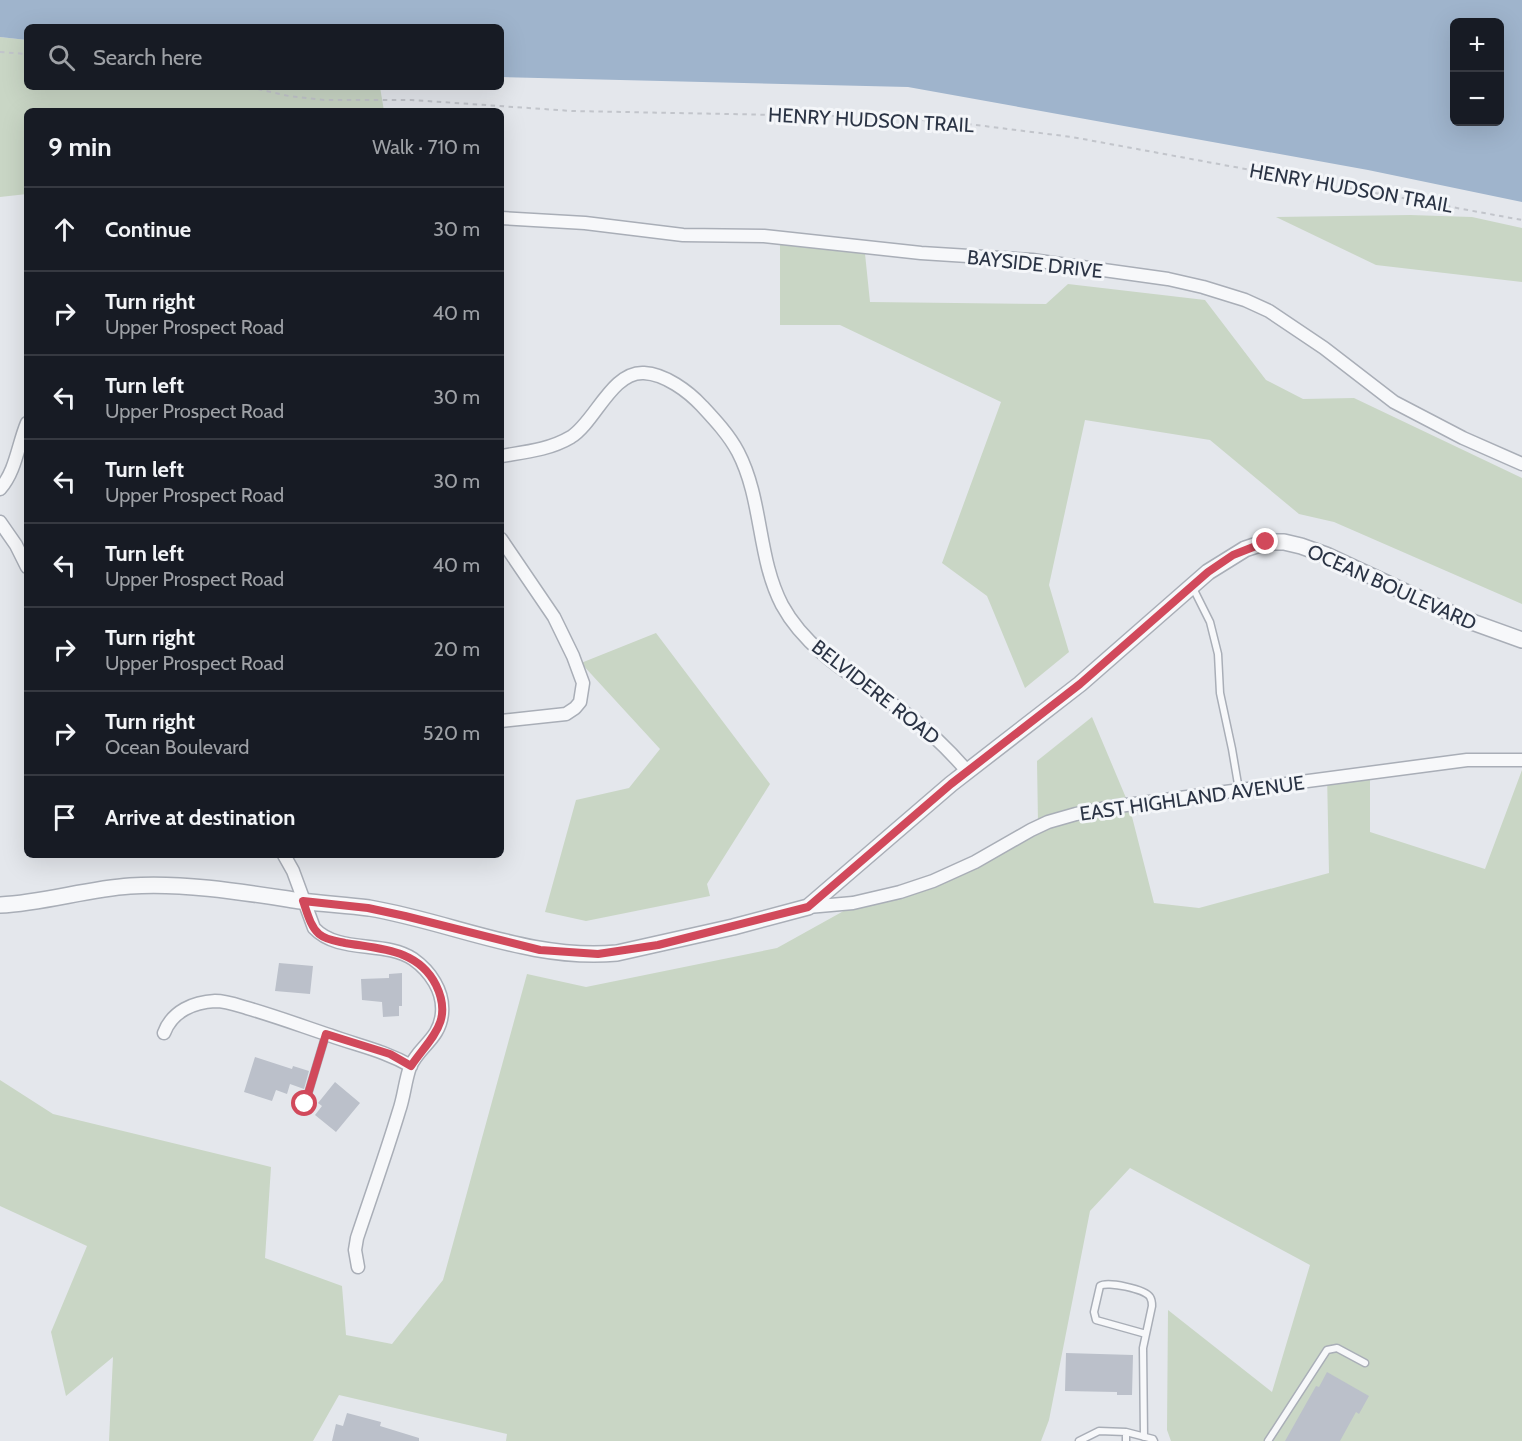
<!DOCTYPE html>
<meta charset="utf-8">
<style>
body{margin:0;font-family:Cabin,sans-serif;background:#242831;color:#f1f3f6}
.controls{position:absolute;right:18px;top:18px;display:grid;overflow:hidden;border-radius:9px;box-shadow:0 6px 24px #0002}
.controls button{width:54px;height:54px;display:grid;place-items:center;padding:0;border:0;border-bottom:2px solid #363941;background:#171b24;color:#f1f3f6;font:30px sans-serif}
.stop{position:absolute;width:18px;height:18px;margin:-14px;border:4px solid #d1495b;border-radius:50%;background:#fff}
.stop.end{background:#d1495b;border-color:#fff;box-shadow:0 2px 6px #0008}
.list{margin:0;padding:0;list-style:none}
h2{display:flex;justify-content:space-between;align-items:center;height:78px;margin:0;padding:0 24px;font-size:26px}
h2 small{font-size:20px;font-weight:400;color:#9ea1a6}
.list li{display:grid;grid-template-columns:39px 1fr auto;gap:18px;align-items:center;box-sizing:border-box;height:84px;padding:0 24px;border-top:2px solid #363941}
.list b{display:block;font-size:22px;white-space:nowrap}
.list p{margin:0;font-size:20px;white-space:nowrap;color:#9ea1a6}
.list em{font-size:20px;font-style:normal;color:#9ea1a6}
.icon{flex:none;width:33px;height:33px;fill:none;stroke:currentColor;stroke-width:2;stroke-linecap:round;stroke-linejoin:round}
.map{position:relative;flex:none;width:1522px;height:1441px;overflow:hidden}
.search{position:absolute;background:#171b24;box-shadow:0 6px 24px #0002;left:24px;top:24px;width:480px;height:66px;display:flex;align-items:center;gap:15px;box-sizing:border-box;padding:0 21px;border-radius:9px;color:#9ea1a6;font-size:22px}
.panel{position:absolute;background:#171b24;box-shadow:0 6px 24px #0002;left:24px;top:108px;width:480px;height:750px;border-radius:9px}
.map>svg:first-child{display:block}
.green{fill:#c9d6c5}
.water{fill:#9fb4cc;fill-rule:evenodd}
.building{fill:#bbc0ca}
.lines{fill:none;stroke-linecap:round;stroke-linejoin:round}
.service-casing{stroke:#a9aeb7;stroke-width:9}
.minor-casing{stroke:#a9aeb7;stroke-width:15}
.tertiary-casing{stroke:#a9aeb7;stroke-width:18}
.path{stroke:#c2c5cb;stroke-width:2;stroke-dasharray:4.5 4.5;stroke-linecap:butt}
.service{stroke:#f7f8fa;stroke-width:6}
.minor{stroke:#f7f8fa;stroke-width:12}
.tertiary{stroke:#f7f8fa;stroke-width:15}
.route{stroke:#d1495b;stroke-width:8}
.labels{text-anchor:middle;stroke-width:6;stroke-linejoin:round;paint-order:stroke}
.street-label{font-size:20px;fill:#2b3445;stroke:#f4f6f9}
</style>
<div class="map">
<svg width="1522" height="1441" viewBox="0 0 1522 1441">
<rect width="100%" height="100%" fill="#e4e7ec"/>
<!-- green -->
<path class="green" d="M0,37L27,40V87H380L384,111H27V194L0,197Z
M1410,215L1472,217L1522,228V282L1376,265L1276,217Z
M780,239L864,244L870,302L1046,304L1068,284L1205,300L1266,380L1303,399L1354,398L1522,478V604L1334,522L1299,514L1210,440L1085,420L1049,585L1069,652L1025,688L987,596L942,563L1001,402L840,325H780Z
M656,633L770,784L707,884L710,896L586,921L545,912L576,800L629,788L660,749L581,663Z
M1092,717L1129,805L1154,903L1199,908L1329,873L1327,773L1370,766V832L1485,869L1522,770V1441H1171L1167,1430L1168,1310L1272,1392L1310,1265L1130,1168L1090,1211L1049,1420L1041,1441H506L507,1434L339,1395L313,1441H109L113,1357L66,1396L51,1332L87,1246L0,1206V1080L53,1114L271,1167L265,1258L342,1286L346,1335L392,1344L443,1280L527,974L586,987L777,948L867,898L929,885L1038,823L1037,761Z"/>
<!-- water -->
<path class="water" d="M0,0H1522V202L1368,170L908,87L501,77V27H27V40L0,37ZM1454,22H1500V122H1454Z"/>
<!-- building -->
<path class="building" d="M279,963L313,966L310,994L275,991Z
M402,973V1006H399V1016L383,1017L382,1002L362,1000L361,979L389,978V974Z
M255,1057L292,1069L293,1066L309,1071L304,1089L290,1084L287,1094L276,1090L272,1101L244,1092Z
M335,1082L360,1103L336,1132L315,1115L322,1106L318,1103Z
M1066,1353L1133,1355L1132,1395H1117V1392L1065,1391Z
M1327,1372L1369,1396L1359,1414L1356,1412L1340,1441H1285L1316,1386L1319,1387Z
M347,1413L381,1422L380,1426L419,1438V1441H332L336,1424L343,1426Z"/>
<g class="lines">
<!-- service casing -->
<g class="service-casing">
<path id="service" d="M1192,586L1210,622L1218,654L1220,693L1232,749L1239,790
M305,1104L326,1034
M1144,1437L1143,1348L1152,1306C1152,1303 1152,1300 1150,1297C1145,1289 1107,1281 1100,1286L1094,1312L1096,1320L1146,1334
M1079,1441L1099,1431L1126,1432
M1126,1441V1432L1153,1439L1154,1441
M1268,1441L1327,1350L1337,1348L1365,1363"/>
</g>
<!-- minor casing -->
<g class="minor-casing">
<path id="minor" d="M501,218L585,223L683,235L764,236L921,253L1032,260L1168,279L1203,287L1245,300L1269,311L1324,348L1394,402L1463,438L1522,464
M501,456C525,452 549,450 571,437C595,422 612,371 644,373C665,374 688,391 702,406C715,420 729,435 738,452C763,500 757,557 782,605C809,655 864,682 908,715C929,731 949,750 967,771
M0,489C16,471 18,444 27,423
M0,522L16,545L27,567
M501,539L554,617L573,656L583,683L580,702L575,708L566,714L501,721
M284,855L293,871L314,928C338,954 385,940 413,959C430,971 444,991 442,1013C440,1039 419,1046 410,1067C405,1081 404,1097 399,1111C386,1154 371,1196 357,1238L355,1250L358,1267
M808,907L853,903L900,892L933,881L975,862L1031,830L1048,822L1076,814L1111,807L1467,760H1522
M164,1033C172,1011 194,1002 215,1001C226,1001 237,1005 247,1008C275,1016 302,1026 329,1035C359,1046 383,1050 411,1066"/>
</g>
<!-- tertiary casing -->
<g class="tertiary-casing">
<path id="tertiary" d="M0,905C44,903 86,889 130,886C183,882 248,893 301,901C324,904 346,905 369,908C452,922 531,961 617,953L733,927L808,907L951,784L1080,684L1208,572L1245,549L1266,542H1284L1301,546L1326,555L1461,618L1522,640"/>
</g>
<!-- path -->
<path class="path" d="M0,52L27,54
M249,87L289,96L324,100H412L572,111L883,117L960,123L1072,137L1522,220"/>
<!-- service -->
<use href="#service" class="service"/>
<!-- minor -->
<use href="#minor" class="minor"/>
<!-- tertiary -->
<use href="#tertiary" class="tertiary"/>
</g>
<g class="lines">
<!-- route -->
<path class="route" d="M305,1104L326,1034L390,1054L411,1066C430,1038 454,1022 436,985C418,949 380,949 345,943C336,941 326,940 319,934C310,926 307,912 303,901L368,908L405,916L540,950L598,954L658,945L808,907L951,784L1080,684L1208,572L1233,555L1266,542"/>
</g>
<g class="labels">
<!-- street labels -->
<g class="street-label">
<text transform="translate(871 120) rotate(3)" y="7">HENRY HUDSON TRAIL</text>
<text transform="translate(1351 188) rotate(10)" y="7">HENRY HUDSON TRAIL</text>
<text transform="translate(1035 264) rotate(6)" y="7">BAYSIDE DRIVE</text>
<text transform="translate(1392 587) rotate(24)" y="7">OCEAN BOULEVARD</text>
<text transform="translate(876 692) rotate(38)" y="7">BELVIDERE ROAD</text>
<text transform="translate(1192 798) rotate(-8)" y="7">EAST HIGHLAND AVENUE</text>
</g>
</g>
</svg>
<div class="controls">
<button>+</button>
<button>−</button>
</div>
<div class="stop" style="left:305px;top:1104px"></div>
<div class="stop end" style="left:1266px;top:542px"></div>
<div class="search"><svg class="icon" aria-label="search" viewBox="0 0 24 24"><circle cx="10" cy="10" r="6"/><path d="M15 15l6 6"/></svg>Search here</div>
<section class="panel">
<h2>9 min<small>Walk · 710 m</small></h2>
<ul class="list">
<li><svg class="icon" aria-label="ahead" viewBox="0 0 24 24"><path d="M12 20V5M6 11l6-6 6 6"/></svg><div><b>Continue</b></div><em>30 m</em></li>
<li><svg class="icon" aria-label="right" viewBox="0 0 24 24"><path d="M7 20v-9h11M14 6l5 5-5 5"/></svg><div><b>Turn right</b><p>Upper Prospect Road</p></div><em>40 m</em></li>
<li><svg class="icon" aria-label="left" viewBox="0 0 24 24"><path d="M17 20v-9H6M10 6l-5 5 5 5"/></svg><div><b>Turn left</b><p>Upper Prospect Road</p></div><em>30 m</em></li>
<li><svg class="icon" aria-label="left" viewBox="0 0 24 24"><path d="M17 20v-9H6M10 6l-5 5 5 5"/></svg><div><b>Turn left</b><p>Upper Prospect Road</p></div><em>30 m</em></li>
<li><svg class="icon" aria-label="left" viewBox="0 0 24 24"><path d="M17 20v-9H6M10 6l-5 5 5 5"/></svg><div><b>Turn left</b><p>Upper Prospect Road</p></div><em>40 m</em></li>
<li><svg class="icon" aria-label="right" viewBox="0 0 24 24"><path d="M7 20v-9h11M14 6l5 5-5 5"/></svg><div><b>Turn right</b><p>Upper Prospect Road</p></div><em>20 m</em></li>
<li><svg class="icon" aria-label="right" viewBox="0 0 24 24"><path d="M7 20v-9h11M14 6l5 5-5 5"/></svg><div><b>Turn right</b><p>Ocean Boulevard</p></div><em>520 m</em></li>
<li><svg class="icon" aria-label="arrive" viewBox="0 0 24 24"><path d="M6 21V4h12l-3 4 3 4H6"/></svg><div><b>Arrive at destination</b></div></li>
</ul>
</section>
</div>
